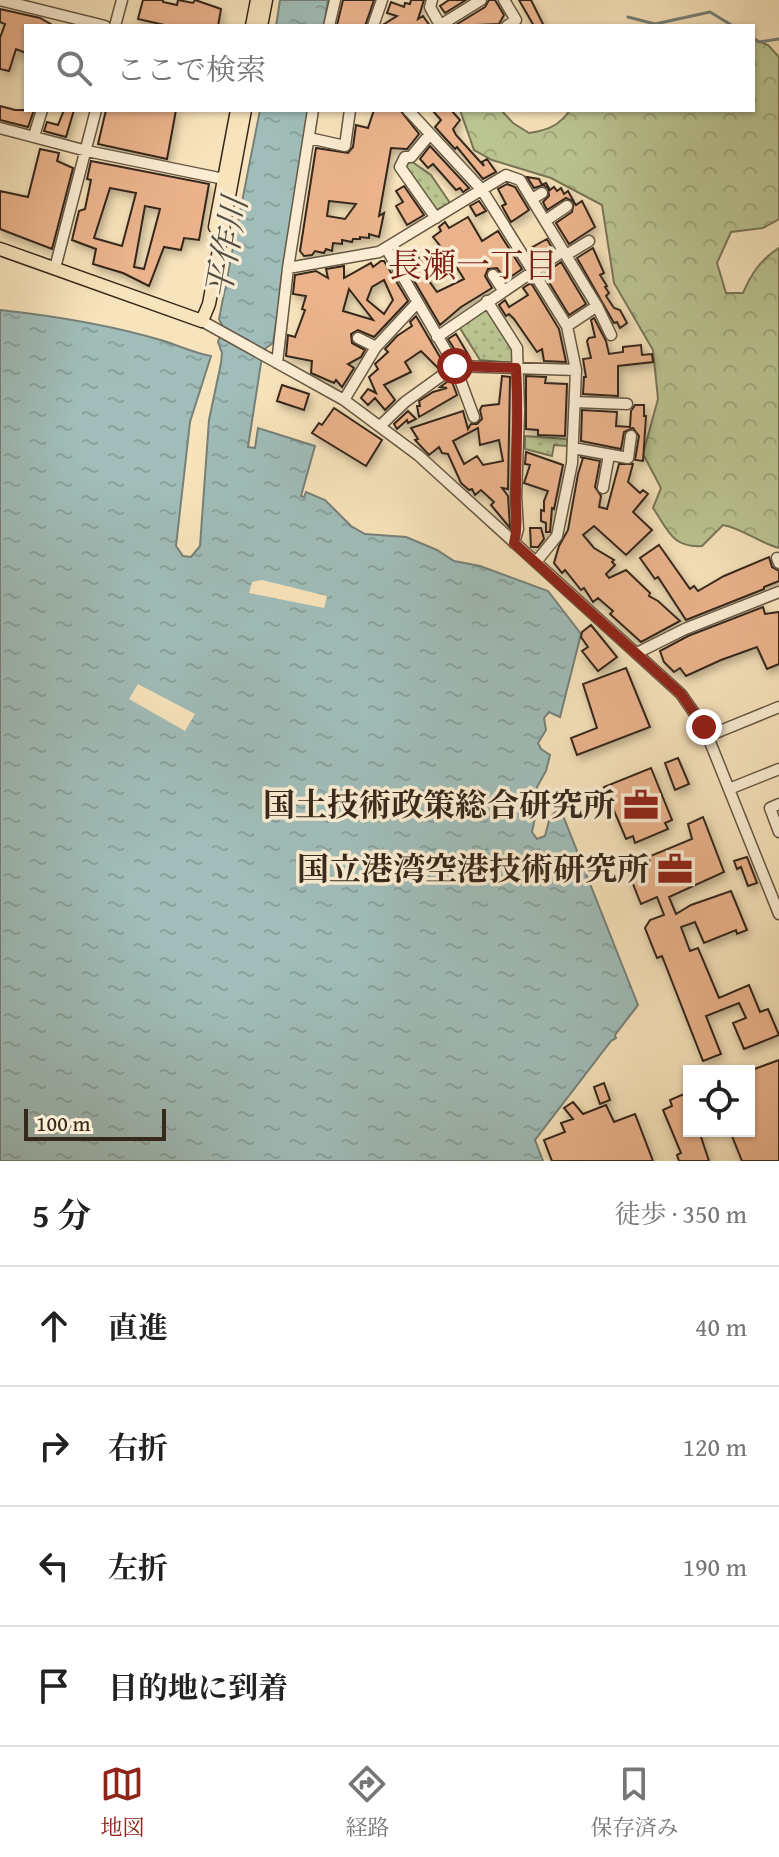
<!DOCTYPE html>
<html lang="ja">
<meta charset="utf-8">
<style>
body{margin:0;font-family:"Gentium Book Plus","Noto Serif JP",serif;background:#f6f6f6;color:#222}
.controls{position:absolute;right:24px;bottom:24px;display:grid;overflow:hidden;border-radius:0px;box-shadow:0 2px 6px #0004}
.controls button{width:72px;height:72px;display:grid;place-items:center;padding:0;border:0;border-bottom:2px solid #e0e0e0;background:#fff;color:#222;font:40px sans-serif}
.scale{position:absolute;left:24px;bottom:20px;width:142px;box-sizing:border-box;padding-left:8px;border:4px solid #36281b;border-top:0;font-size:22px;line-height:28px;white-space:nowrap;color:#36281b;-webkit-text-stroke:6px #faedd3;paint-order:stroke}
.stop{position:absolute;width:24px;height:24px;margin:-18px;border:6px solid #8f2418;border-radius:50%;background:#fff}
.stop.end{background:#8f2418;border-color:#fff;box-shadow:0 2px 8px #0008}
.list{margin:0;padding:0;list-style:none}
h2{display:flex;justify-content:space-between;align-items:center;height:104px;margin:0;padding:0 32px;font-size:34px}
h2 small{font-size:26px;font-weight:400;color:#767676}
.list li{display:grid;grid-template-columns:52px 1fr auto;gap:24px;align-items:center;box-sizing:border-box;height:120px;padding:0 32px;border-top:2px solid #e0e0e0}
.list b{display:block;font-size:30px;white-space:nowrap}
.list em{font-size:26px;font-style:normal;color:#767676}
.icon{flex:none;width:44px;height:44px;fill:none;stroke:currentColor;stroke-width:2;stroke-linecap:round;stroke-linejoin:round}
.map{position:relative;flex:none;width:779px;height:1161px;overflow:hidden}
.search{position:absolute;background:#fff;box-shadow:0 2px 6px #0004;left:24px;right:24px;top:24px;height:88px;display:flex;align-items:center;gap:20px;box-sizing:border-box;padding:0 28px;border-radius:0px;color:#767676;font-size:30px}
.sheet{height:584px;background:#fff}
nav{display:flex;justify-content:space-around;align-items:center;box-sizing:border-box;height:112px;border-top:2px solid #e0e0e0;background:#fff;font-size:22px;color:#767676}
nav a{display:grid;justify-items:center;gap:4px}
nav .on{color:#8f2418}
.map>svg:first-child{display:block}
.green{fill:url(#green-dots);stroke:#787656;stroke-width:2}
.forest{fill:url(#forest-crowns);stroke:#787656;stroke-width:2}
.water{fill:url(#water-ripples);stroke:#76817a;stroke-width:2}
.pier{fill:#f8e4bc}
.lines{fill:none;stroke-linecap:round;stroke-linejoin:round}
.stream{stroke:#76817a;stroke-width:3}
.building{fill:#eab38c;stroke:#36281b;stroke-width:2;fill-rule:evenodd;filter:url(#shadow)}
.minor-casing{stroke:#665743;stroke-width:13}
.major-casing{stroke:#36281b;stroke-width:15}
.minor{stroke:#faedd3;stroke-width:10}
.major{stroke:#f8e4bc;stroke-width:12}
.route{stroke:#8f2418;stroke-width:10}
.labels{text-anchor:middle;stroke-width:7;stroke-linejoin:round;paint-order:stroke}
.poi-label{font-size:32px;font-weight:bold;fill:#36281b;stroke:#faedd3;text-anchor:end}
.water-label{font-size:34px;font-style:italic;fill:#504d42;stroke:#faedd3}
.neighbourhood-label{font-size:34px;fill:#7a1f14;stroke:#faedd3}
</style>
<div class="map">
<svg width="779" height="1161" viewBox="0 0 779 1161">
<defs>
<pattern id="green-dots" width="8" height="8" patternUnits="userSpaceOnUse" patternTransform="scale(2)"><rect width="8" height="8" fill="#bbc592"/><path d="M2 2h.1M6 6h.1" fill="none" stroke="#a1a97d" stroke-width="1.8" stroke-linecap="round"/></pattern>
<pattern id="forest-crowns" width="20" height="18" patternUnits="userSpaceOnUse" patternTransform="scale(2)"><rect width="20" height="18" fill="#bbc592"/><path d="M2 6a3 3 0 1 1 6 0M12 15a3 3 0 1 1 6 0" fill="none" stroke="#a1a97d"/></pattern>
<pattern id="water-ripples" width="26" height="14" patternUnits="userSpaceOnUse" patternTransform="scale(2)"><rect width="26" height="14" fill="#a0bdb9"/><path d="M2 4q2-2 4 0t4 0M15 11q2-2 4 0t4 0" fill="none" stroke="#8aa29e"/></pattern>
<filter id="shadow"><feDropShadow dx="2.5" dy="4.5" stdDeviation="4" flood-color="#0004"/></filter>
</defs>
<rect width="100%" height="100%" fill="#f8e4bc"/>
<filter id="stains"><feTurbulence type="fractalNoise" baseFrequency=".0025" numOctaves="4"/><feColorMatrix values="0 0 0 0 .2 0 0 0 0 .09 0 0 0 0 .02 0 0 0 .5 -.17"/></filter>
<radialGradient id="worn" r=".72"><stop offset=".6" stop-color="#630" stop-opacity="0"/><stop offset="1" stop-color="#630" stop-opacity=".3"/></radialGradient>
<!-- green -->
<path class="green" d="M411,161L431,175L450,203L435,211L404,166Z
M485,305L512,348L513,363L480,360L458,325Z
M525,436L567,439L568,446L554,445L552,456L525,449Z"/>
<!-- forest -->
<path class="forest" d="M753,39L768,45L779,57V219L763,228L731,232L717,263L726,293H743C751,274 761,259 779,248V548C759,543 744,529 723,525L702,546C672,548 668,530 653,508L661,488L643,454L658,399L653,350L614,283L602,205L551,178L492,160L474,150L460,110H501L513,123L529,133C548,130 559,126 570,110H753Z"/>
<!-- water -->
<path class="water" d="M280,0H328L324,26H276Z
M260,110H310L273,343L263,350L248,447L255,448L258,428L315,446L301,496L304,497L306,492L325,500L351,526L365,534L406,537L437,550L454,561L480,566L548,591L581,634L560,717L549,712L544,718L546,730L538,743L541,749L550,755L546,771L537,787V808L532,832L537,839L545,836L550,817L560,808L638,1005L615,1035L616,1038L611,1041L535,1140L543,1161H0V310C55,316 111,325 164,341C180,346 194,353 211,356L190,422L176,546L183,556L191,557L200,546L209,420L221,363L222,353L218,342L223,327L219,319Z"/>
<!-- pier -->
<path class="pier" d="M262,580L327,596L324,608L249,593L252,582Z
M138,684L195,714L185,731L129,699Z"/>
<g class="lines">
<!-- stream -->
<path class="stream" d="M628,17L655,24L710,12L733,26
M753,38L759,42L779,39"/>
</g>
<!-- building -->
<path class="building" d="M143,0H163V2L177,5L178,0L193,3L195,0L221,9L218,26H169L138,19Z
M343,0H374L365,26L337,25Z
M411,0H424L418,19L423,16L430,26H381L397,16L387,13L391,2L404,7L405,3L410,4Z
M449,0H466L445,13L440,6Z
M489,0H495L504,15L499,24L454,26L485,7Z
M519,0H531L544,26H534Z
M0,9L40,18L54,26H26V53L16,49L9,71L0,69V38L5,24L0,22Z
M0,106L15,110H34L28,127L0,120Z
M64,110H74L66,137L44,131L47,122L58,125Z
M106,110H176L167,159L98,144Z
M374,110H400L419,134L407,149L391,148L379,216L384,213L379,237L369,234V238L360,237V239H353L352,242L342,240V244L333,243L332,251L326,249L324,253L315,251L312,255L304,256L300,251L316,148L348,153L353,147L356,125L368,128ZM329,201L356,204L345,219L327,216Z
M432,110H451L460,120L453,129L456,135L484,166L482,162L487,159L496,172L483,179L457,147L455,149L435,127L441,120Z
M430,146L469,188L463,192L460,188L456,190L433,164L428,168L420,159Z
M40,149L59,153L57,161L73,168L52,249L0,229V191L28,197Z
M91,161L209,184L199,240L184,238L181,250L164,247L149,286L123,273L93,264L96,249L72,240L79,211L85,209L91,180L87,179ZM110,188L136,193L122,246L94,238ZM145,206L160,209L144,269L134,267Z
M527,177L539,179L542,185L546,183L550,190L554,187L557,191L561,188L564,194L568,191L574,202L566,198L547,210L543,202L549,196L548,188L543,185L534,188Z
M507,184L515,187L529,210L511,222L502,206L506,204L498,189Z
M404,186L424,215L407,225L396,206L403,202L396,191Z
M479,201L486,211L476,216L470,206Z
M582,201L595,227L569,244L556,223L572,212L574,202L576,205Z
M468,217L482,241L498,231L522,269L506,280L497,268L488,269L485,276L492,288L461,307L440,325L399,255L402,254L408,263L417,258L440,252L441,247L433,237L441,231L439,227L445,222L449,228ZM454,263L464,279L437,292L429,281Z
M547,239L552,248L535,260L529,249Z
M593,248L604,273L600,275L607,286L605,287L609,293L606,296L614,308L620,310L627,323L620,328L617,322L614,323L577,258Z
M381,261H384L408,301L374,337L358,330L351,334L352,343L365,350L361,357L348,364L354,368L342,387L336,380L334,383L311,373L312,361L286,356L288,335L295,337L305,310L302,309L306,296L293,294L295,275L316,271L328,278L326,269L344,266V278L371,263L373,267ZM384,280L393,300L384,314L367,300L372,287ZM349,289L373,320L343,311Z
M561,262L586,304L569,315L544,274Z
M531,283L559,329L566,362L544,361L542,349L537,352L514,319L509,314L506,316L499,305L505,300L509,307L528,295L523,288Z
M416,316L444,364L438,368L421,351L405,362L411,372L384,385L395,400L385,410L375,398L368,405L361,398L368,389L376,393L369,377L378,369L375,364L388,352L385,349L397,336L412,326L410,322Z
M594,318L606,341L609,354L623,352V347L641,345L642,355L652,354L653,362L618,366V396L583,394L584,377H586L583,359L591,358L587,341L589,338L595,337L591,320Z
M456,334L469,356L465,358H460L448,339Z
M502,376L510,377L508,489L502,488L508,496L510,528L491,505L494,502L481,490L475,495L472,489L469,490L461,483L448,454L442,453L439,447L429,455L415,440L418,439L411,428L463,411L468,429L471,424H477L482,419L480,410L482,406L499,404ZM478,428L480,445L499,440L503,461L483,465L477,456L464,464L453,441Z
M526,376L546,377L545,383L567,384L565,436L538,435V430L526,429Z
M451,379L457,395L419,417L417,406H420L419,401L433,392L447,388L440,387Z
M282,385L309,394L304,410L277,401Z
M635,405H644V416H646L643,461L635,460L639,436L633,428L624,432L621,449L581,441L582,410L617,412L616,426L630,427L631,411Z
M334,408L382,440L366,466L312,433L319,423L322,425Z
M408,411L416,419L408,423L407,420L397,429L394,424Z
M526,452L563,465L554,509L552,508L550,532H546V523L541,521V510L544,511V501L548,491L524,483L530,465L525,464Z
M580,457L600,461L595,487L601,496L599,507L607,509L619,464H633L628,482L640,493L643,490L648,494L633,512L652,530L626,555L594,526L583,535L594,548L614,560L612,562L615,565L606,574L609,578L626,570L650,593L649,596L658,601L680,621L641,642L610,614L613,611L598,598L593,602L584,588L581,590L565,570L562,573L554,563L559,546L568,530L578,474L583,458Z
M530,528H541L544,539L538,547H531Z
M659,545L690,589L694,586L698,591L724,576L769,557L772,567L779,571V581L764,587V589L686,620L658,577L655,579L640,558Z
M763,607L765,614L779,612V664L767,669L757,647L721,660L686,676L680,668L674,672L664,662L660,651L688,636Z
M591,625L617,657L598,671L582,651L588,647L581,637L582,632Z
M626,668L650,727L577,755L571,738L597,728L583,684Z
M678,758L689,784L675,790L665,763Z
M651,768L672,820L665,823L668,829L635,843L633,836L626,839L604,787Z
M703,817L724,872L669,897L676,914L691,905L731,891L747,930L737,934L736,930L704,943L695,922L681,927L690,951L698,948L719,998L749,985L760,1012L768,1009L779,1035L744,1049L733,1023L746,1018L739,1003L706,1016L721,1054L703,1061L662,956L657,958L645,928L650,920L664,915L657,897L641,904L629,874L651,865L648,857L692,839L688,824Z
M747,857L757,883L748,886L741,867L737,869L734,861Z
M779,1060V1161H742L730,1131H749V1071Z
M604,1083L610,1100L600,1104L594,1087Z
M684,1094L689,1106V1131H699L709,1161H679L677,1155L681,1153L663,1110L672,1106L670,1100Z
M573,1102L583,1114L606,1105L614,1122L635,1114L653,1161H552L544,1140L565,1132L561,1123L573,1119L564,1108Z"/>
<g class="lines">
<!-- minor casing -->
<g class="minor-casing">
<path id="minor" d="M0,0L105,26
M432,0L430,7L440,25
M504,0L516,20L507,26
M115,26L122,0
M329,26L335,0
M373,26L382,0
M439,26L481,0
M408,110L482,190L567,326L576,370L572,463L557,536L536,562
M0,128L87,151L224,179
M430,134L411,157H405L400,167L436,218
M34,136L42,110
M309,138L345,146L350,110
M532,199L542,193
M545,221L567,206
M386,248L455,366L474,417
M566,255L589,241
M55,268L96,110
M288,268L379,252L506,175L520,180L597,306L567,326
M493,275L503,290
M487,301L517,348L519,411L516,497L518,529L514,543
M597,306L611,335
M202,321L344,400L418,455L681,694L704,727L779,914
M437,337L563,251
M358,338L376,347
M277,363L288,268L313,110
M344,400L376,347L417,303
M575,402L627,404
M380,426L405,402L455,366L576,370
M573,448L628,458L631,436
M603,488L609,455
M777,558L779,563
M637,653L685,629L779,592
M708,736L779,707
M729,789L779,769
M779,804L770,808L779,832"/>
</g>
<!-- major casing -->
<g class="major-casing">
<path id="major" d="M252,26L257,0
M261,26L266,0
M215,227L237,110
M0,249L202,321
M202,321L209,304L245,110"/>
</g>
<!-- minor -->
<use href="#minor" class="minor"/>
<!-- major -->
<use href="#major" class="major"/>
</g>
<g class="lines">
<!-- route -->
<path class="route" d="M455,366L516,368C519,410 516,451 516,493C515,511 519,525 514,543L681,694L704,727"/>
</g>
<!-- icons -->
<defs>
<g id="office-bare" transform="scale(2.76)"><path d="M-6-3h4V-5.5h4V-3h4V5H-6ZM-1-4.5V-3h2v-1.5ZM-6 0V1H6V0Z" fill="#8f2418" stroke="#faedd3" stroke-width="2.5" paint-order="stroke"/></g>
</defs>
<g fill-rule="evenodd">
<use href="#office-bare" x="641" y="805"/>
<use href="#office-bare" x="675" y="869"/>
</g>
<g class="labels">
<!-- poi labels -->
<g class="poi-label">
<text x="615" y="816">国土技術政策総合研究所</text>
<text x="649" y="880">国立港湾空港技術研究所</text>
</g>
<!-- water labels -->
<g class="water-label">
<text transform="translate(226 248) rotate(-80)" y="12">平作川</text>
</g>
<!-- neighbourhood labels -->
<g class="neighbourhood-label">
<text x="473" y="277">長瀬一丁目</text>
</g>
</g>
<rect width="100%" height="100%" filter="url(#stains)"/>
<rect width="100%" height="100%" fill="url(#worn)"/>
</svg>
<div class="controls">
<button><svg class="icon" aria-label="locate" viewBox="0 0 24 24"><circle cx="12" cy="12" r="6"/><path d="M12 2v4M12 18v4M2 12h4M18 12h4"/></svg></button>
</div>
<div class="scale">100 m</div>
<div class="stop" style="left:455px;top:366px"></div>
<div class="stop end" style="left:704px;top:727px"></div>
<div class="search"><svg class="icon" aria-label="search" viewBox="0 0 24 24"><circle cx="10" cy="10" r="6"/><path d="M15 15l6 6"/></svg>ここで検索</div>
</div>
<section class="sheet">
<h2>5 分<small>徒歩 · 350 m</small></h2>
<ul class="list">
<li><svg class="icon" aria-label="ahead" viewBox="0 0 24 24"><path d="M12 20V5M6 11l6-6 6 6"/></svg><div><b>直進</b></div><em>40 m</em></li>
<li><svg class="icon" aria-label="right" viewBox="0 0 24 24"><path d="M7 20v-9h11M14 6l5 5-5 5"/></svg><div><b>右折</b></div><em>120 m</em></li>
<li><svg class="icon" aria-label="left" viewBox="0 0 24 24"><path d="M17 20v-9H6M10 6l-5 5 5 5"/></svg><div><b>左折</b></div><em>190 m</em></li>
<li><svg class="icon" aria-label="arrive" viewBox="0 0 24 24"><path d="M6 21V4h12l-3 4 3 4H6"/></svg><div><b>目的地に到着</b></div></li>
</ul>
</section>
<nav>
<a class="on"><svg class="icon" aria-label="map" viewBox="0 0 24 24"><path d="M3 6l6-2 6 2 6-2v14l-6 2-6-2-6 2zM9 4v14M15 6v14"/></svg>地図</a>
<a><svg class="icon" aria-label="directions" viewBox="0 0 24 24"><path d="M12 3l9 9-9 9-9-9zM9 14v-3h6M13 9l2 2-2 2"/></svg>経路</a>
<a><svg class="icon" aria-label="saved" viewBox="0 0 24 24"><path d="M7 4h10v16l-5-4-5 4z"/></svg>保存済み</a>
</nav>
